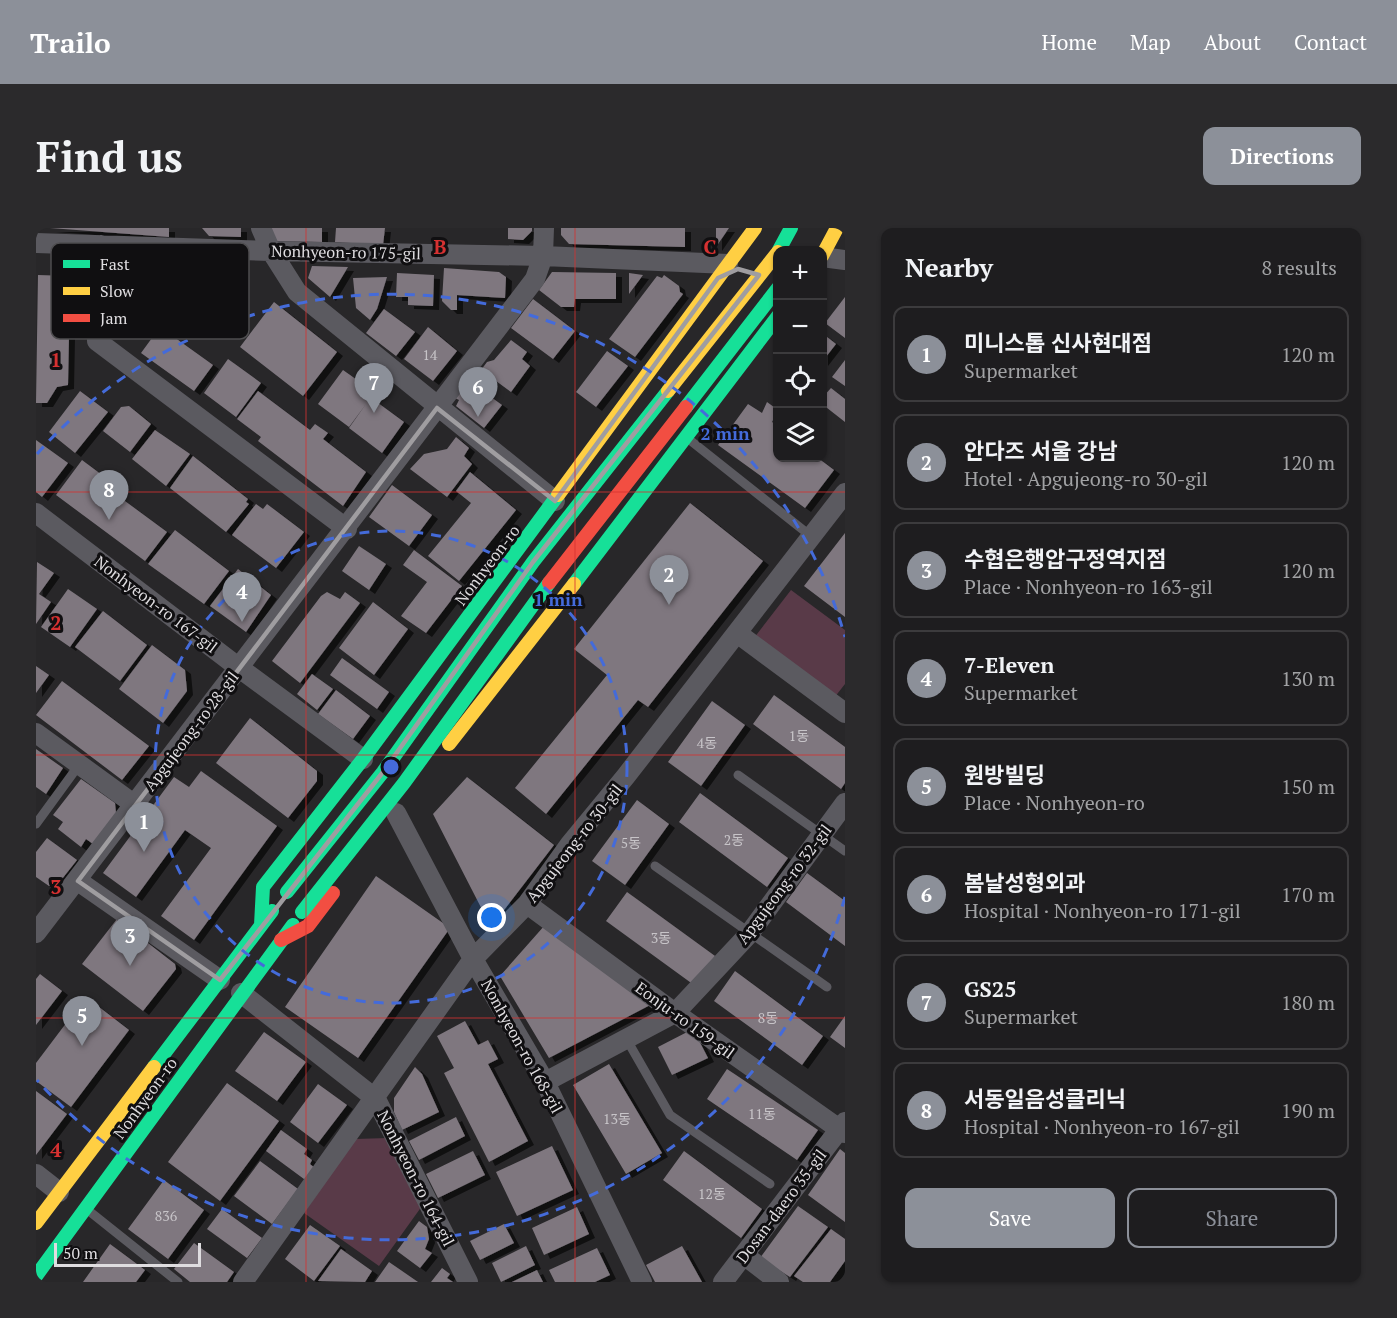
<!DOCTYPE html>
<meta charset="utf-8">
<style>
body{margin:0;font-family:"PT Serif","Noto Sans KR",serif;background:#2b2a2c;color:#f1f3f6}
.controls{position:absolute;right:18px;top:18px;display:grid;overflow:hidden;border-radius:12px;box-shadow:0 2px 4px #0004}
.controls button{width:54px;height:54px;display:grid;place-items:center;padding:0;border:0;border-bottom:2px solid #3c3b3d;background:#1e1d1f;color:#f1f3f6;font:30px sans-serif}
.scale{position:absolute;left:18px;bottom:15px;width:147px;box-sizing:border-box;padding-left:6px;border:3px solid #dfdde0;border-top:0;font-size:16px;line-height:21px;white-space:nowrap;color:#dfdde0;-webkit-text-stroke:4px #100f11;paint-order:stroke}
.you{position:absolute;left:456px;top:690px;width:21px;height:21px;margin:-15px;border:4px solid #fff;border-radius:50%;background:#1a73e8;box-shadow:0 0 0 9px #1a73e833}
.badge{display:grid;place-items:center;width:39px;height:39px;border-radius:50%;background:#8c9099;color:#fff;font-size:20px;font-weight:700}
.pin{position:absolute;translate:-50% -50px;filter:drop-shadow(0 2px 3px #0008)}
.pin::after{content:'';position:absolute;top:32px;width:21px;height:18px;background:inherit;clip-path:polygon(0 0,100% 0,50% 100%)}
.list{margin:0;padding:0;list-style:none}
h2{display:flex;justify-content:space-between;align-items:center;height:78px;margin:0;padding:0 24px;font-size:26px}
h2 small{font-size:20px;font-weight:400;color:#a1a2a4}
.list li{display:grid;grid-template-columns:39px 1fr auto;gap:18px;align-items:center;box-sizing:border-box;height:96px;margin:0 12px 12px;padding:0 12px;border:2px solid #3c3b3d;border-radius:12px}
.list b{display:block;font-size:22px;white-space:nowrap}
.list p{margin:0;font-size:20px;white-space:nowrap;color:#a1a2a4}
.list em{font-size:20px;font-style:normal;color:#a1a2a4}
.actions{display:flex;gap:12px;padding:18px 24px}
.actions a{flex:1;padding:14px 0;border:2px solid #8c9099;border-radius:12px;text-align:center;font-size:21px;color:#8c9099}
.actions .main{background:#8c9099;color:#fff}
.icon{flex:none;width:33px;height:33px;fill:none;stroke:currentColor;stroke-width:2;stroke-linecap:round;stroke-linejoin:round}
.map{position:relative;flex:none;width:809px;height:1054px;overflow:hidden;border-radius:12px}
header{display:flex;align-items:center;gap:36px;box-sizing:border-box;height:84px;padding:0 30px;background:#8c9099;color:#fff}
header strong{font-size:28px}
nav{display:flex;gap:33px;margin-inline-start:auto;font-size:21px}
.intro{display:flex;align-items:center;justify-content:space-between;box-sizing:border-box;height:144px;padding:0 36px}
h1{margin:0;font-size:42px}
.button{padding:15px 27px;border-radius:12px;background:#8c9099;color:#fff;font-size:21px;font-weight:700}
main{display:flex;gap:36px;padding:0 36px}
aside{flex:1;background:#1e1d1f;border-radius:12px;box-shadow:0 2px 4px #0004}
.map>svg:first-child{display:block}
.green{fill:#593a48}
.building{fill:#7f777f;filter:url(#shadow)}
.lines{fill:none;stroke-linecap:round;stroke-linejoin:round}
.lane{stroke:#5b5a60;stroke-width:9}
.street{stroke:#5b5a60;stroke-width:20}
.fast{stroke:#16e098;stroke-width:14}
.slow{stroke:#ffcf43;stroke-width:14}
.jam{stroke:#f24e42;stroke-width:14}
.fast-bridge{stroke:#16e098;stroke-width:14}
.slow-bridge{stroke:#ffcf43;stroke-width:14}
.jam-bridge{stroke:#f24e42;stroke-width:14}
.marked{fill:none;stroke:#9f9da0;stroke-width:4.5;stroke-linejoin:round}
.grid{fill:none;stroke:#d63131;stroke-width:1.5;stroke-opacity:0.55}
.ring{fill:none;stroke:#446bda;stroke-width:3;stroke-dasharray:10 8}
.labels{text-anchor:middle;stroke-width:6;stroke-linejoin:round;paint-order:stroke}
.number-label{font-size:14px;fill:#c7c4c8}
.street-label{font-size:16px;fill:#dfdde0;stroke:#100f11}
.key{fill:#100f11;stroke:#4e4d4f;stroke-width:1.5}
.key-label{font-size:16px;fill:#dfdde0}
.grid-label{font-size:20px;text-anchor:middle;font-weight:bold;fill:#d63131;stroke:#100f11;stroke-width:6;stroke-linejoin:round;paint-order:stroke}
.centre{fill:#446bda;stroke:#100f11;stroke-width:3}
.ring-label{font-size:18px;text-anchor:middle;font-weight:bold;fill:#446bda;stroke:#100f11;stroke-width:6;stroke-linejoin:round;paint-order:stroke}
</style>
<header>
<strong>Trailo</strong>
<nav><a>Home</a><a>Map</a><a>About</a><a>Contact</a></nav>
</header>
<div class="intro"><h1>Find us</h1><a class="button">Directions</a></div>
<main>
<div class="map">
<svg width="809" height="1054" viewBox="0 0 809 1054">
<defs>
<filter id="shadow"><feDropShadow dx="6" dy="4" stdDeviation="0" flood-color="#0009"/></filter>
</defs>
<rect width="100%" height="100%" fill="#282729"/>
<!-- green -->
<path class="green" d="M755,362L809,402V456L798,470L718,410Z
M352,910L386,978L343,1038L268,985L319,911Z"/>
<!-- building -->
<path class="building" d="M14,0H133V9Z
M166,0H205V9L173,8Z
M228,0H286V14L239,13Z
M300,0H349L347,17L299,14Z
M472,0H496V3L487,12L472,11Z
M525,0H649V19L533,16L525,7Z
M680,0H693L680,19Z
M276,38L312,39L294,69L272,50Z
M408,40L463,44L470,49L469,70L421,67V82H415L406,73Z
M516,44L580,45V71H539L538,79H525L503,62Z
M361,45L398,47L397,78L372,77V69H360Z
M593,45L607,47L593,66Z
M2,47L34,48L33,75H22L21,107H33L32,157L21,159L11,175H0Z
M628,47L643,58L644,64L647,66L599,129L573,111L621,48L626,50Z
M351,49L341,81L334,92L320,80L317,50Z
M809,69V110L789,95Z
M497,71L539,103L517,131L475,100Z
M238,74L301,124L267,168L204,119Z
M348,81L379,104L360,128L330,105Z
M124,99L177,137L158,163L105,125Z
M392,99L421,123L397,153L368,131Z
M786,105L800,116L786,134Z
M475,112L491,124L486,131L494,138L475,164L445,142L451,134L458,132Z
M571,123L592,138L560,179L540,164Z
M192,131L225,155L200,189L168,165Z
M809,132V158L796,149Z
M307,142L338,164L334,169L368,194L346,225L313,200L330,176L313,199L282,176Z
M437,156L466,177L448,200L420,178L423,172L419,170L428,159L432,162Z
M795,160L809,171V194L786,176V170Z
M44,163L72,184L39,225L13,204Z
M222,163L274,202L279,196L292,205L287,211L330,244L307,278L222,213L225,209L201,191Z
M731,174L742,182L736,194L742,198V230H782L798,242L769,280L682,217L712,176L726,185Z
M93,178L115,196L94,224L67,203L85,179Z
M119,202L154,226L130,258L96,231Z
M420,209L433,220L428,228L436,236L411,269L374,241L388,226L411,221Z
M0,212L32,235L6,269L0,264Z
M157,228L212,271L210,274L213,276L190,304L134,260Z
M46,232L78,256L74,262L131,304L109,333L20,267Z
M434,244L480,282L423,353L392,328L435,275L420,263Z
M356,257L396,287L373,318L333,289Z
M654,275L727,333L612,479L602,472L510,586L479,560L571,447L538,421Z
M220,276L227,281L231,276L268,304L240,340L196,307Z
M139,302L193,343L168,376L112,336Z
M809,305V389L768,358Z
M323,318L350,336L333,362L306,343Z
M378,322L426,358L390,405L365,388L391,354L367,337Z
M1,334L18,345L3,366L15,374L0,396Z
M202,341L235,367L210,404L174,378Z
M32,361L61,381L34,419L5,399Z
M291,364L304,371L309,364L324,375L264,455L236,433L285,368Z
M337,374L372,401L338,447L303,420Z
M67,383L111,417L84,453L39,419Z
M116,417L149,442L151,463L127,495L83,461Z
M306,430L353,464L341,481L294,447Z
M0,438L13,447L0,465Z
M276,446L297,461L281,482L261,466Z
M26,453L113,518L86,552L0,487Z
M300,462L334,488L317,511L282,486Z
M738,467L809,519V555L805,561L717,496Z
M676,473L709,497L665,558L632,534Z
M214,490L281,543V553L252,590L180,535Z
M0,521L27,540L10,566L0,559Z
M165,543L241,598L158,712L125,688L175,620L149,602L100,669L67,645L138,549L153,559Z
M431,549L518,617L455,699L397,586Z
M45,551L79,575L80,585L57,616L50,611L45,619L22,601L27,594L17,587Z
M664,565L752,630L731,659L643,594Z
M601,572L633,596L589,657L556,633Z
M11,610L41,632L26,651L13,658L0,649V624Z
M771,645L809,673V718L750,674Z
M340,648L414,700L322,830L249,779Z
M591,664L679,728L658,757L570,693Z
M81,691L139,736L140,741L107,783L46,736Z
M509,697L618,775L513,830L464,748Z
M699,743L787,808L766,837L678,773Z
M4,746L26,763L0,797V751Z
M54,772L93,802L35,879L0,853V835L37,786L41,789Z
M809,788V820L794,809Z
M429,793L442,817L452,812L462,831L452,836L492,913L453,934L408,845L418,840L401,808Z
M657,801L672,830L636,847L622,819Z
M228,804L270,834L241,873L199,843Z
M573,836L626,925L590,946L537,857Z
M379,839L386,846L403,884L366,902L358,884V870Z
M691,841L782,902L761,932L671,871Z
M191,855L243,893L184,973L132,934Z
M282,856L311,877L282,915L254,894Z
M0,863L31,886L0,927Z
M420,889L429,908L383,932L373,913Z
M245,902L271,921L268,926L276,932L274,936L281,942L272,954L230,923Z
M516,918L537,962L481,988L460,944Z
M804,921L809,925V994L772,967Z
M437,923L449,947L402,970L390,946Z
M648,923L726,981L705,1010L627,952Z
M224,933L262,961L236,996L198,968Z
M128,952L168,982L132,1031L92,1001Z
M762,978L792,999L754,1049L724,1030Z
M541,979L553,1006L508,1027L496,1000Z
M186,981L226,1010L211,1030L171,1001Z
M383,993L391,999L393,1011L389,1021L396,1025L384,1040L361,1023Z
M468,996L478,1015L444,1032L434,1013Z
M274,997L304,1018L278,1053L249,1031Z
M795,1001L809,1011V1033L794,1054H767L758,1048Z
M158,1015L198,1044L191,1054H154L138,1041Z
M74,1016L109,1042L100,1054H47Z
M490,1018L499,1037L465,1054L456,1035Z
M646,1018L666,1054H619L610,1037Z
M561,1020L574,1047L559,1054H519L513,1042Z
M305,1021L336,1043L329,1054L282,1053Z
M353,1034L382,1054H339Z
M406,1040L414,1046L411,1050L417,1054H395Z
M501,1042L507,1054H476Z"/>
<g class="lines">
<!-- lane -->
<path class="lane" d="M655,213L776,309
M702,547L809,623
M0,596L43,537
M619,638L791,759
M591,812L634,887L734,956
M53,983L142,1054"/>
<!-- street -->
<path class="street" d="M225,0L235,23L261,64L519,273
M0,15L235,23L507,28L692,36
M65,17L61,113L311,301
M786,29L809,32
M0,285L202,439L327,531
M701,405L809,485
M0,505L99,577
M360,585L437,731L509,854L606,1054
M42,653L184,752
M491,676L639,785L809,905
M0,705L499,51L507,28L508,0
M205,765L340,871L432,1054
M509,854L639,785L713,706L809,575
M0,946L23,964
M708,1027L743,1054
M207,1054L437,731L491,676L534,616L590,548L809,265
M687,1054L809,894"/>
<!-- fast -->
<path class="fast" d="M743,22L755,0
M538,356L742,88
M225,697L227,659L327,531L522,267
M118,839L236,683
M0,1048L257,697"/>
<!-- slow -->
<path class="slow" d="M786,28L801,0
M522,267L719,0
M413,516L538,356
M0,995L118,839"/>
<!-- jam -->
<path class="jam" d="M245,712L272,698L297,665"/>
<!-- fast-bridge -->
<path class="fast-bridge" d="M650,179L742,60
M251,664L347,544L497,334L632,163
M266,684L368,555L513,355"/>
<!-- slow-bridge -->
<path class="slow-bridge" d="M632,163L742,24"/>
<!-- jam-bridge -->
<path class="jam-bridge" d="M513,355L650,179"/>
</g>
<!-- marked area -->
<path class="marked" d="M702,41L723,47L497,334L347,544L184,752L42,653L401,180L519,273L682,50Z"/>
<!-- grid -->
<path class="grid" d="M270,0V1054M539,0V1054M0,264H809M0,527H809M0,790H809"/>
<!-- distance rings -->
<g class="ring">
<circle cx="355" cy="539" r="236"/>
<path d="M809 669A472 472 0 0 1 1 852M1 226A472 472 0 0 1 809 409"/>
</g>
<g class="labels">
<!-- number labels -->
<g class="number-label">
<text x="394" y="132">14</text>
<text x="763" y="513">1동</text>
<text x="671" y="520">4동</text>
<text x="698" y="617">2동</text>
<text x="595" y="620">5동</text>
<text x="625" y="715">3동</text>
<text x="732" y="795">8동</text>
<text x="726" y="891">11동</text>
<text x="581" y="896">13동</text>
<text x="676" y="971">12동</text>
<text x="130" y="993">836</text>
</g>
<!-- street labels -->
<g class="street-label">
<text transform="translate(310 24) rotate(1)" y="6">Nonhyeon-ro 175-gil</text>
<text transform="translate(451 337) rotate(-53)" y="6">Nonhyeon-ro</text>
<text transform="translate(120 376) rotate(37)" y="6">Nonhyeon-ro 167-gil</text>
<text transform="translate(155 503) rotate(-53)" y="6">Apgujeong-ro 28-gil</text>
<text transform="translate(538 615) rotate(-52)" y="6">Apgujeong-ro 30-gil</text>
<text transform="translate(748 656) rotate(-53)" y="6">Apgujeong-ro 32-gil</text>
<text transform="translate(649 792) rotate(36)" y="6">Eonju-ro 159-gil</text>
<text transform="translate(486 818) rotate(61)" y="6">Nonhyeon-ro 168-gil</text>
<text transform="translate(109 870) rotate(-54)" y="6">Nonhyeon-ro</text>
<text transform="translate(380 950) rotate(63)" y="6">Nonhyeon-ro 164-gil</text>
<text transform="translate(745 978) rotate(-53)" y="6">Dosan-daero 35-gil</text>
</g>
</g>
<!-- legend -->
<rect x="15" y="15" width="198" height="96" rx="9" class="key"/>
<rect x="27" y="32" width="27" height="8" fill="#16e098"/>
<rect x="27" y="59" width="27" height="8" fill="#ffcf43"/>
<rect x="27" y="86" width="27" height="8" fill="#f24e42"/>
<g class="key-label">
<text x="64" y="42">Fast</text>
<text x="64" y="69">Slow</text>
<text x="64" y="96">Jam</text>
</g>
<g class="grid-label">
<text x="404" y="26">B</text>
<text x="674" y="26">C</text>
<text x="20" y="139">1</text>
<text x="20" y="402">2</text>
<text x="20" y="666">3</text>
<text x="20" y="929">4</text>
</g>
<circle cx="355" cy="539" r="9" class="centre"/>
<g class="ring-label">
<text x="689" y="212">2 min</text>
<text x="522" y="378">1 min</text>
</g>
</svg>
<div class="controls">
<button>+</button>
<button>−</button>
<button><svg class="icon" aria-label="locate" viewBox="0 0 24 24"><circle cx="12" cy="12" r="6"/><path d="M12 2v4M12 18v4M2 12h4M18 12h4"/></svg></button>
<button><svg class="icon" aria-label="layers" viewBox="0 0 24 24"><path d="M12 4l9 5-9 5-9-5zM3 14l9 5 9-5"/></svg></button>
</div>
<div class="scale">50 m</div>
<div class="you"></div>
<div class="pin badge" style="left:108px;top:624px">1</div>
<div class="pin badge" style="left:633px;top:377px">2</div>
<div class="pin badge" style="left:94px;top:738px">3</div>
<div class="pin badge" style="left:206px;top:394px">4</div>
<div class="pin badge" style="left:46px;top:818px">5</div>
<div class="pin badge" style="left:442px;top:189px">6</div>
<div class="pin badge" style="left:338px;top:185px">7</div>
<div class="pin badge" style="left:73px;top:292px">8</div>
</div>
<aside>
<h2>Nearby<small>8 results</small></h2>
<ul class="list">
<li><span class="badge">1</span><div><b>미니스톱 신사현대점</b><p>Supermarket</p></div><em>120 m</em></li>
<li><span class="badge">2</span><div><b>안다즈 서울 강남</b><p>Hotel · Apgujeong-ro 30-gil</p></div><em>120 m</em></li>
<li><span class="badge">3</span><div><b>수협은행압구정역지점</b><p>Place · Nonhyeon-ro 163-gil</p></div><em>120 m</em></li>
<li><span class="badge">4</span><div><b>7-Eleven</b><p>Supermarket</p></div><em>130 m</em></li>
<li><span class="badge">5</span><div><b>원방빌딩</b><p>Place · Nonhyeon-ro</p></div><em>150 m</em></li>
<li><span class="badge">6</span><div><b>봄날성형외과</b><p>Hospital · Nonhyeon-ro 171-gil</p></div><em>170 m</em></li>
<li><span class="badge">7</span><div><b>GS25</b><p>Supermarket</p></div><em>180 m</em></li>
<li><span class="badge">8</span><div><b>서동일음성클리닉</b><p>Hospital · Nonhyeon-ro 167-gil</p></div><em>190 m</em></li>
</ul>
<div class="actions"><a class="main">Save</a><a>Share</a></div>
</aside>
</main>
